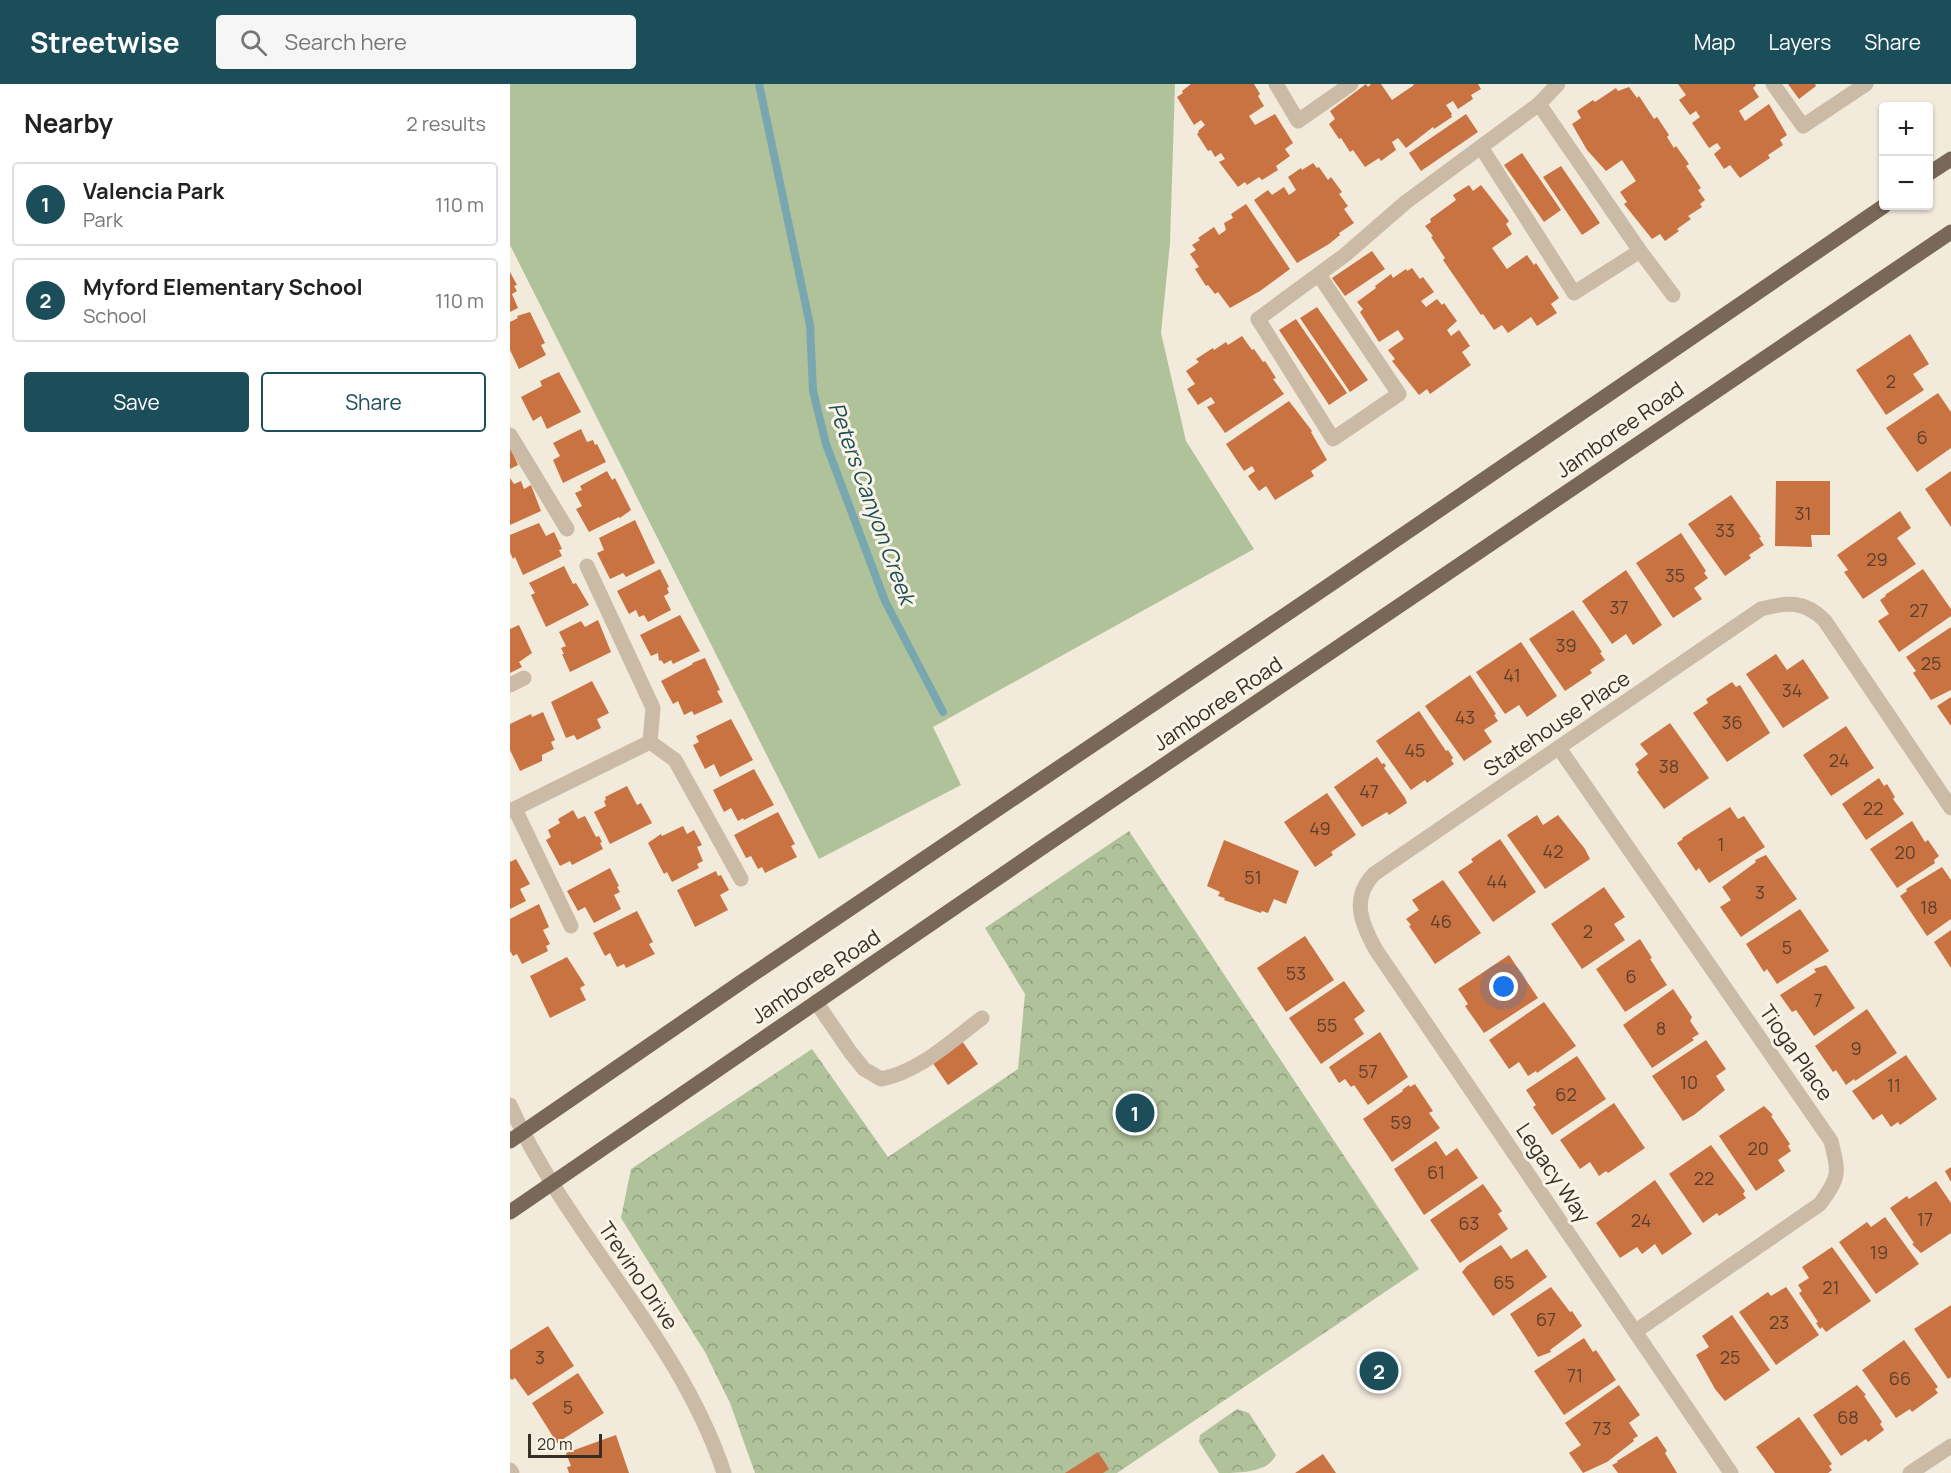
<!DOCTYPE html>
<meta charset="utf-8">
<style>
body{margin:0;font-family:Manrope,sans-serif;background:#f6f6f6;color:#222}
.controls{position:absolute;right:18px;top:18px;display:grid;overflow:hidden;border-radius:6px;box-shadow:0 2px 4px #0004}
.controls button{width:54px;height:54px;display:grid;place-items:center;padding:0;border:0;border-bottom:2px solid #e0e0e0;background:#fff;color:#222;font:30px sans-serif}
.scale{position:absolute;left:18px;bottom:15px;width:74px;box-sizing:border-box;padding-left:6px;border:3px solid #372e27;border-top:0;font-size:16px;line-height:21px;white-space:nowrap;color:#372e27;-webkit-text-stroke:4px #faf4e7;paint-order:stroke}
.you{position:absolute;left:994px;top:903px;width:21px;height:21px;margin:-15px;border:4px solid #fff;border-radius:50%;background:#1a73e8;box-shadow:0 0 0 9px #1a73e833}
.badge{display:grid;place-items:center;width:39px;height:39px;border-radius:50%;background:#1c4e5a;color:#fff;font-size:20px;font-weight:700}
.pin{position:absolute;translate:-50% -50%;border:3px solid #fff;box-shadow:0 2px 6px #0006}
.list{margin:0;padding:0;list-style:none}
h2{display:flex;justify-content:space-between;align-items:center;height:78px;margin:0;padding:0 24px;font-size:26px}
h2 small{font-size:20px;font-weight:400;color:#767676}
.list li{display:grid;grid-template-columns:39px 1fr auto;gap:18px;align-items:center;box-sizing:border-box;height:84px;margin:0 12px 12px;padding:0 12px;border:2px solid #e0e0e0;border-radius:6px}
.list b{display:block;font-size:22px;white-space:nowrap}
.list p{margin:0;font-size:20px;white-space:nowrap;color:#767676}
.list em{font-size:20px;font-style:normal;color:#767676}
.actions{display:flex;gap:12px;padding:18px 24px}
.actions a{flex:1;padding:14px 0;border:2px solid #1c4e5a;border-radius:6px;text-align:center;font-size:21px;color:#1c4e5a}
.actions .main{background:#1c4e5a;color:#fff}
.icon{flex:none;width:33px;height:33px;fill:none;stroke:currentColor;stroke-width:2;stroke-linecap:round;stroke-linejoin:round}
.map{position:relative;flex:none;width:1441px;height:1389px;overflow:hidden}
header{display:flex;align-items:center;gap:36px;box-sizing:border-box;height:84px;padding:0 30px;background:#1c4e5a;color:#fff}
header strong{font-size:28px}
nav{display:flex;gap:33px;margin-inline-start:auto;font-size:21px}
.search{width:420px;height:54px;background:#f6f6f6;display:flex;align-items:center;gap:15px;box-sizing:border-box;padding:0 21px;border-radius:6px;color:#767676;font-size:22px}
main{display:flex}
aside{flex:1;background:#fff}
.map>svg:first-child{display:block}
.grass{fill:#b0c29a}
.park{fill:url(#park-crowns)}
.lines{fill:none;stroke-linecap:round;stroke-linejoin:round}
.stream{stroke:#79a7b0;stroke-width:8}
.building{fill:#c97342}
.service{stroke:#cbbba6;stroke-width:15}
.minor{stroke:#cbbba6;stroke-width:15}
.tertiary{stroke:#cbbba6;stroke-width:15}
.primary{stroke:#796758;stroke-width:15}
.labels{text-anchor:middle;stroke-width:6;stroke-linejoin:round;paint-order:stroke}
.number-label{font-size:18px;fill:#5c3f2e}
.street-label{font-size:21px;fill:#372e27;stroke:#faf4e7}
.water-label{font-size:22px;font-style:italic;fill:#1c4e5a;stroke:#faf4e7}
</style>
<header>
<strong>Streetwise</strong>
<div class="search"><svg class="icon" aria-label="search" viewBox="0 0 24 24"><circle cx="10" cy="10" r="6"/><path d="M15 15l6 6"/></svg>Search here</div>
<nav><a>Map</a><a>Layers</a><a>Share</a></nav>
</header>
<main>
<aside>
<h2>Nearby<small>2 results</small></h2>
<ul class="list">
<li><span class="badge">1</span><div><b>Valencia Park</b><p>Park</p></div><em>110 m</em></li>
<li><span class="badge">2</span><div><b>Myford Elementary School</b><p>School</p></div><em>110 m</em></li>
</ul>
<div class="actions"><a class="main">Save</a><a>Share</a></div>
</aside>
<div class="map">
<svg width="1441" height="1389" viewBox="0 0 1441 1389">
<defs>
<pattern id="park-crowns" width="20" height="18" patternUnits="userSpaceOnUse" patternTransform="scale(1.5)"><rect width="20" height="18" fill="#b0c29a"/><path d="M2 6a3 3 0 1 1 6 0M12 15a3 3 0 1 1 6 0" fill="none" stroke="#909e7e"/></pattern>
</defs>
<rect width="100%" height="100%" fill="#f2eadb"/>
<!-- grass -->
<path class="grass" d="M0,0H665L660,159L651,249L676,357L744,465L423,643L451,701L309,775L0,161Z"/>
<!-- park -->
<path class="park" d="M619,747L909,1185L607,1389H245L220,1319L195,1268L111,1134L121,1085L302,965L378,1073L508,985L515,910L475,844Z
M727,1325L739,1329L766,1371C757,1389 730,1389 709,1389L689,1358L690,1351Z"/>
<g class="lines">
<!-- stream -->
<path class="stream" d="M249,0L300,241L303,307L316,360L375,517L433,628"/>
</g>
<!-- building -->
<path class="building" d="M681,0H744L750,10L748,12L754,22L739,32L745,41L765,30L783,59L775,65L780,72L766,82L768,86L752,96L749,93L737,101L735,98L728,103L709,78L715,75L711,69L705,73L701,66L698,67L687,50L689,48L688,47L695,41L691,36L684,41L667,13L673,9L672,7Z
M856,0L858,3L861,0H871L882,16L904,1L903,0H968L971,5L961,11L963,15L948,25L943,17L936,21L942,30L941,31L942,33L924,45L923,43L896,64L888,54L882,58L886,66L871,77L869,74L855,83L843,66L840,68L831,54L829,55L819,40L825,35L820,27Z
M1168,0H1245L1246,1L1243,4L1249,13L1229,27L1235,37L1259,20L1277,51L1270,56L1273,61L1258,71L1260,74L1230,94L1220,81L1214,85L1204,70L1211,64L1207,59L1199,64L1182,39L1190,33L1186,27L1180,31L1169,16L1176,11Z
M1278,0H1305L1306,2L1289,15Z
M1119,3L1127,14L1129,12L1144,35L1147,33L1159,51L1157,53L1164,64L1166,62L1179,80L1176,82L1191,104L1188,106L1195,116L1190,120L1192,123L1178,132L1181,135L1167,145L1169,147L1155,157L1150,150L1142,155L1114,120L1117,118L1110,108L1126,97L1112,76L1096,87L1077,66L1062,40L1071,34L1067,27L1083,16L1085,18L1106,4L1108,7Z
M956,30L968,48L911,87L899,69Z
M1012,69L1051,126L1034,138L994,81Z
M803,79L807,84L809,83L818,96L821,93L832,108L829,110L838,122L834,125L844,139L829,149L830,151L819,160L787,179L744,116L758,106L762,111L774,103L779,111L786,106L778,93L791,84L792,86Z
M1051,82L1090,139L1072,151L1033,93Z
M959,101L963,107L971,101L999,137L996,140L1002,150L982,164L997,185L1017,171L1024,181L1026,179L1049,214L1041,220L1047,229L1027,242L1021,233L998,249L992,241L984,246L973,230L971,231L933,176L935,174L921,153L923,152L915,142L921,138L920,135L946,116L943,111Z
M736,120L780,185L750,207L720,224L708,208L705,210L698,201L696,202L685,185L689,183L680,170L686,166L682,161L690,156L688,154L704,143L709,151L716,146L714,139L723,134L721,130Z
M862,167L875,185L835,212L822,194Z
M902,184L910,195L913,193L924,208L911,217L916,223L927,215L932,221L934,219L947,237L937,246L941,252L949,246L960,262L952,268L961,281L920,310L917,305L909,311L882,277L885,275L878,266L894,255L888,246L869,258L850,228L853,225L847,218L866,204L865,202L881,190L883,194L896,185L897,187Z
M0,188L7,201L4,202L7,207L2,210L8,224L0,228Z
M807,223L858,296L840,308L790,234Z
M20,228L35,259L31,261L36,271L9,285L0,266V238L8,234L7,232Z
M786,235L837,309L819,321L769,246Z
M1400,250L1419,280L1403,290L1414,306L1376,331L1346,286Z
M732,252L742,266L744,265L753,278L755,277L766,294L763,295L774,310L715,349L697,323L705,319L701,313L688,321L677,305L685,300L676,287L689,278L686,275L703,264L704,266L716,258L718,261Z
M49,288L71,328L37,345L31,332L23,337L11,313L32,302L30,297Z
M1428,309L1441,328V364L1407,388L1376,344Z
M779,317L802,347L801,348L817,376L801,387L804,392L765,416L756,402L749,407L738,392L745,387L742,382L734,387L716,360Z
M71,345L77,358L83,356L85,361L87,360L96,378L53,399L43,376L50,372L43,359Z
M0,362L8,381L0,385Z
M97,387L102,396L105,394L121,426L110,434L109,433L79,448L66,425L72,422L65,409L72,406L70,402Z
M1441,387V443L1415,405Z
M0,394L4,400L11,397L14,405L21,401L31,427L0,441Z
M1266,397H1320V451H1301L1302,463L1265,462Z
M1221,411L1251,453L1249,454L1254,461L1239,471L1241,474L1215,492L1178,440Z
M1390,427L1401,444L1387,454L1406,480L1353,515L1334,488L1338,486L1327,471Z
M125,436L145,479L116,493L113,489L100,495L87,469L94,466L89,454Z
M29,439L36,452L44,448L52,465L49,466L52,472L13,491L5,473L3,475L0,468V451Z
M1171,449L1196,487L1194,489L1198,494L1184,504L1192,515L1163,534L1126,479Z
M54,482L63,500L66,499L79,521L36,543L21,511L25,509L19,499Z
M150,485L159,503L157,504L159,509L154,512L161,526L138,538L134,531L129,533L126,526L119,530L107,507Z
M1413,485L1441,525V532L1389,568L1368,537L1379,530L1370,516L1376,512L1375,511Z
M1116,486L1152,541L1123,561L1116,550L1102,560L1072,517Z
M1063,526L1092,568L1090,569L1095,576L1080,586L1082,589L1055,607L1019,555Z
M170,531L190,567L163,580L161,576L154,580L151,576L149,577L148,569L141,572L130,551Z
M88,536L101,568L60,588L52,570H54L51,564L56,562L49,548L71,537L75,543Z
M9,541L22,569L9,578L12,583L0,589V545Z
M1441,543V606L1421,616L1403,589L1406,587L1396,573Z
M1011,558L1047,612L1017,633L1009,621L995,630L966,588Z
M1266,570L1277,586L1293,575L1319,614L1273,644L1236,590Z
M195,574L210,606L207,607L213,618L184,631L182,627L174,631L168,617L163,620L151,597L183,580L182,579Z
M960,591L986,630L984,631L988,637L974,646L982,658L954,677L915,622Z
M82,597L99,629L87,635L91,644L67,656L64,651L56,654L41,618Z
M1222,598L1226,603L1230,601L1260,649L1217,678L1183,629L1198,619L1196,615Z
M1441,613V642L1427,622Z
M909,627L936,667L938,666L943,674L941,676L944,680L917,699L915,696L901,706L866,657Z
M33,628L45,656L41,658L44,665L32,671V677L10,687L0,666V640L21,630L22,633Z
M221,635L243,676L210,693L204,680L195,685L183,661L189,658L186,652Z
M1160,639L1199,694L1154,725L1127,688L1129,686L1125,680L1138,670L1130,660Z
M1336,642L1364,684L1321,712L1293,671Z
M867,673L872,680L874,679L876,682L874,684L895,714L897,719L879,731L877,728L852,743L824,703Z
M244,685L264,721L234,736L233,734L228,737L221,724L214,728L203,706Z
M1369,694L1374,702L1377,700L1385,713L1383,715L1394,730L1356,756L1332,720Z
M117,702L127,721L131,719L142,739L100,760L84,728L96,722L94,717L96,716L95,713Z
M817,709L846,751L821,768L823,771L805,783L774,738Z
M1220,723L1228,735L1234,732L1255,763L1199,799L1189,784L1186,787L1167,759L1173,755L1172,754Z
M63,726L68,735L75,732L86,753L89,752L92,758L90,759L93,765L62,781L60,777L50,782L36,756L41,753L38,746L50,739L48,735Z
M268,728L285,760L281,762L287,773L255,789L252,783L248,785L241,772L236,774L224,751Z
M1027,731L1033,741L1048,731L1075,765L1080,775L1035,805L997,751Z
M1402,737L1415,758L1418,756L1429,772L1424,776L1425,779L1387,804L1360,765Z
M173,742L177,750L184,746L192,761L187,763L193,777L187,780L189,784L162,798L157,788L154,790L138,759L151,750L152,752Z
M990,755L1026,808L983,838L948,788L963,778L961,775Z
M714,756L789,787L776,820L764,815L758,829L752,827L751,829L714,816L715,814L708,812L710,808L697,802Z
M1256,771L1287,815L1231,853L1210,823L1221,816L1212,803L1246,778L1245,776Z
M6,775L20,800L10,805L16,817L0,825V778Z
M1432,783L1441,796V835L1417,852L1390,812L1397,807L1396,805Z
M100,784L109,802L107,803L110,808L104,811L111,825L84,839L75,823L68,827L57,807Z
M206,787L208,792L211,791L219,806L210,811L218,826L185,843L167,806Z
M933,796L971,849L925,880L899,842L901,841L896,835L909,826L902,816Z
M1094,803L1115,833L1104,840L1115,856L1072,885L1041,840Z
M29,820L39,843L33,846L40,860L36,862L38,867L12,880L7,870L3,872L0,867V835Z
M1290,825L1319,867L1267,900L1257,885L1254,888L1236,860Z
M127,827L143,858L139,860L145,870L116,884L114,880L107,883L100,869L95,872L83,849Z
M1441,846V884L1424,858Z
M795,852L824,896L776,928L747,884Z
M1130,855L1142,874L1140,875L1157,901L1115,928L1086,885Z
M999,871L1028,914L974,949L955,922L958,920L948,905Z
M57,873L75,901L70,904L76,916L40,934L20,892Z
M1316,881L1345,924L1304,952L1286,926L1282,928L1270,911L1306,888L1304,885Z
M834,897L855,927L844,935L854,950L811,980L779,934Z
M1163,905L1182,933L1180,937L1189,950L1182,954L1184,956L1142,984L1113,941Z
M1034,918L1066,962L1027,989L1026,987L1018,992L1009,978L999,985L979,956Z
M1357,925L1387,969L1345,997L1344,995L1336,1001L1326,986L1323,988L1305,962Z
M870,948L898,993L858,1021L844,1001L841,1003L835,995L829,999L819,983Z
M1196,956L1216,985L1206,992L1215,1006L1184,1031L1173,1037L1142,992Z
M452,957L468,980L438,1001L422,978Z
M1396,971L1427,1015L1390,1041L1388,1038L1381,1043L1372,1030L1363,1036L1342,1007Z
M1067,972L1096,1015L1042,1051L1023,1023L1026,1021L1016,1006Z
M905,1000L923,1027L919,1029L930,1044L882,1078L853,1035L893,1007L892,1006L899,1001L900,1003Z
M1104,1019L1135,1064L1098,1089L1096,1087L1089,1092L1080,1078L1070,1085L1050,1056Z
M1254,1022L1263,1031L1261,1032L1280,1060L1278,1062L1281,1067L1268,1076L1275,1087L1246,1107L1209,1052Z
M926,1057L936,1072L947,1064L968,1094L914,1131L884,1085Z
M1201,1061L1235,1107L1233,1110L1236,1114L1209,1132L1207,1129L1193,1139L1159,1090Z
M1441,1083V1098L1435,1087Z
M1145,1096L1182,1150L1152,1171L1145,1160L1132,1170L1127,1163L1110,1174L1086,1139Z
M1426,1097L1441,1119V1149L1411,1169L1402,1160L1404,1159L1380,1124L1397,1112L1399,1115Z
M973,1100L992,1127L988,1130L998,1145L950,1179L920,1136Z
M1375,1133L1409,1180L1366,1210L1329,1158L1357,1138L1361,1143Z
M991,1161L1001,1175L1017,1165L1037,1193L983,1232L952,1188L957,1182Z
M1322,1163L1361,1217L1316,1248L1312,1243L1310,1245L1306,1239L1308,1238L1289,1209L1292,1207L1288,1201L1299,1194L1292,1183Z
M1041,1203L1060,1228L1062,1227L1072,1242L1040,1266L1041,1268L1028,1273L1000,1230Z
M1276,1203L1309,1251L1266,1281L1229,1228L1258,1208L1261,1212Z
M1441,1221V1293L1438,1295L1404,1245Z
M1222,1231L1260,1286L1215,1317L1205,1305L1186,1271L1199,1263L1192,1252Z
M38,1242L64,1282L18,1312L5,1294L2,1296L0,1294V1266Z
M1074,1254L1083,1268L1086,1266L1106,1296L1054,1331L1024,1287Z
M1394,1256L1428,1303L1425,1305L1428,1309L1402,1328L1400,1325L1386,1334L1352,1286Z
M68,1289L94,1329L47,1359L22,1319Z
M1109,1301L1130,1331L1119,1339L1128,1352L1123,1355L1124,1357L1097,1378L1073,1389L1059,1369L1071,1361L1055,1339Z
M1347,1301L1356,1311L1354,1312L1372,1338L1370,1340L1374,1346L1358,1358L1356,1355L1331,1372L1303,1331Z
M1289,1333L1322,1380L1319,1382L1322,1386L1318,1389H1265L1246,1363Z
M106,1351L119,1389H59L57,1383L61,1382L56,1369Z
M1147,1352L1157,1367L1155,1369L1167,1389H1108L1102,1381L1108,1378L1107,1377Z
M588,1368L599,1385L593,1389H555Z
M813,1370L826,1389H785Z"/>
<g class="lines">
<!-- service -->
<path class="service" d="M1263,0L1293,42L1356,0
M971,63L1064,209L1130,167L1029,20
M1130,167L1163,211
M748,235L823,355L889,310L809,191
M77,482L143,624L140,658L165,676L231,795
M0,601L14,594
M5,725L61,842
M306,918L341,969L354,985L371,995C409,988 441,957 472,934"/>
<!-- minor -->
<path class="minor" d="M766,0L788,37L841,0
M748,235L835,171L896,118L1029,20L1048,0
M0,351L57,445
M1049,664L1321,1057C1329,1090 1330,1092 1310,1120L1126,1247
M0,727L140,658
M0,1021C58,1151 169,1253 214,1389
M0,1386L2,1389
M1221,1389L866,866C852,841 840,815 864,790L1251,525C1277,518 1295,516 1315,537L1441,724"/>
<!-- tertiary -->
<path class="tertiary" d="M1400,1389L1441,1362"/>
<!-- primary -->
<path class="primary" d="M1418,90L1441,75
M0,1057L230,899L821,500L1374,122
M0,1128L530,765L1441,148"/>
</g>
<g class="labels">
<!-- number labels -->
<g class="number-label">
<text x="1381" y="304">2</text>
<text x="1412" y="360">6</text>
<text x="1293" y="436">31</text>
<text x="1215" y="453">33</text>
<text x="1367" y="482">29</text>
<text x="1165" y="498">35</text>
<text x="1109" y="530">37</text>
<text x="1409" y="533">27</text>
<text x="1056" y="568">39</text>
<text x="1421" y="586">25</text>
<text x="1002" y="598">41</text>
<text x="1282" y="613">34</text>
<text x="955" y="640">43</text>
<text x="1222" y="645">36</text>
<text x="905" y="673">45</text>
<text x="1329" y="683">24</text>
<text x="1159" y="689">38</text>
<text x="859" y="714">47</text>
<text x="1363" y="731">22</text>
<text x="810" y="751">49</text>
<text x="1211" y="767">1</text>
<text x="1043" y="774">42</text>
<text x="1395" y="775">20</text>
<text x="743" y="800">51</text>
<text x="987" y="804">44</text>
<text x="1250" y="815">3</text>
<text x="1419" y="830">18</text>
<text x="931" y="844">46</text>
<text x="1078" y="854">2</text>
<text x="1277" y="870">5</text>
<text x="786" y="896">53</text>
<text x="1121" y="899">6</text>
<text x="1308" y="923">7</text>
<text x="817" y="948">55</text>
<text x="1151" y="951">8</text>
<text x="1346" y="971">9</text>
<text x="858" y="994">57</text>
<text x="1179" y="1005">10</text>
<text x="1384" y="1008">11</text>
<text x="1056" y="1017">62</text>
<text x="891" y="1045">59</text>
<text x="1248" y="1071">20</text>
<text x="926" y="1095">61</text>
<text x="1194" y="1101">22</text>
<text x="1415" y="1142">17</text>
<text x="1131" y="1143">24</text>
<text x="959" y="1146">63</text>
<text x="1369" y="1175">19</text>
<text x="994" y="1205">65</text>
<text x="1321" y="1210">21</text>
<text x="1036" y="1242">67</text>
<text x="1269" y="1245">23</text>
<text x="30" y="1280">3</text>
<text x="1220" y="1280">25</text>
<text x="1065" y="1298">71</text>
<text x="1390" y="1301">66</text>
<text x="58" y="1330">5</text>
<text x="1338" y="1340">68</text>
<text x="1092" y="1351">73</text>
</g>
<!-- street labels -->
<g class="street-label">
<text transform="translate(1110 346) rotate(-35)" y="7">Jamboree Road</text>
<text transform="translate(708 620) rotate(-34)" y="7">Jamboree Road</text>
<text transform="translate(1047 640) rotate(-34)" y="7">Statehouse Place</text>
<text transform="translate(306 893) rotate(-34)" y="7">Jamboree Road</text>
<text transform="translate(1286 969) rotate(55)" y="7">Tioga Place</text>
<text transform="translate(1043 1089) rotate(56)" y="7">Legacy Way</text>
<text transform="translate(128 1192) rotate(56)" y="7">Trevino Drive</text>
</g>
<!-- water labels -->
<g class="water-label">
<text transform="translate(362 419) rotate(70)" y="8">Peters Canyon Creek</text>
</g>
</g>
</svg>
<div class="controls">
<button>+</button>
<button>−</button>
</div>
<div class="scale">20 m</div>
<div class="you"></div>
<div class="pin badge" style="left:625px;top:1029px">1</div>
<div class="pin badge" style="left:869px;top:1287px">2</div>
</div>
</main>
